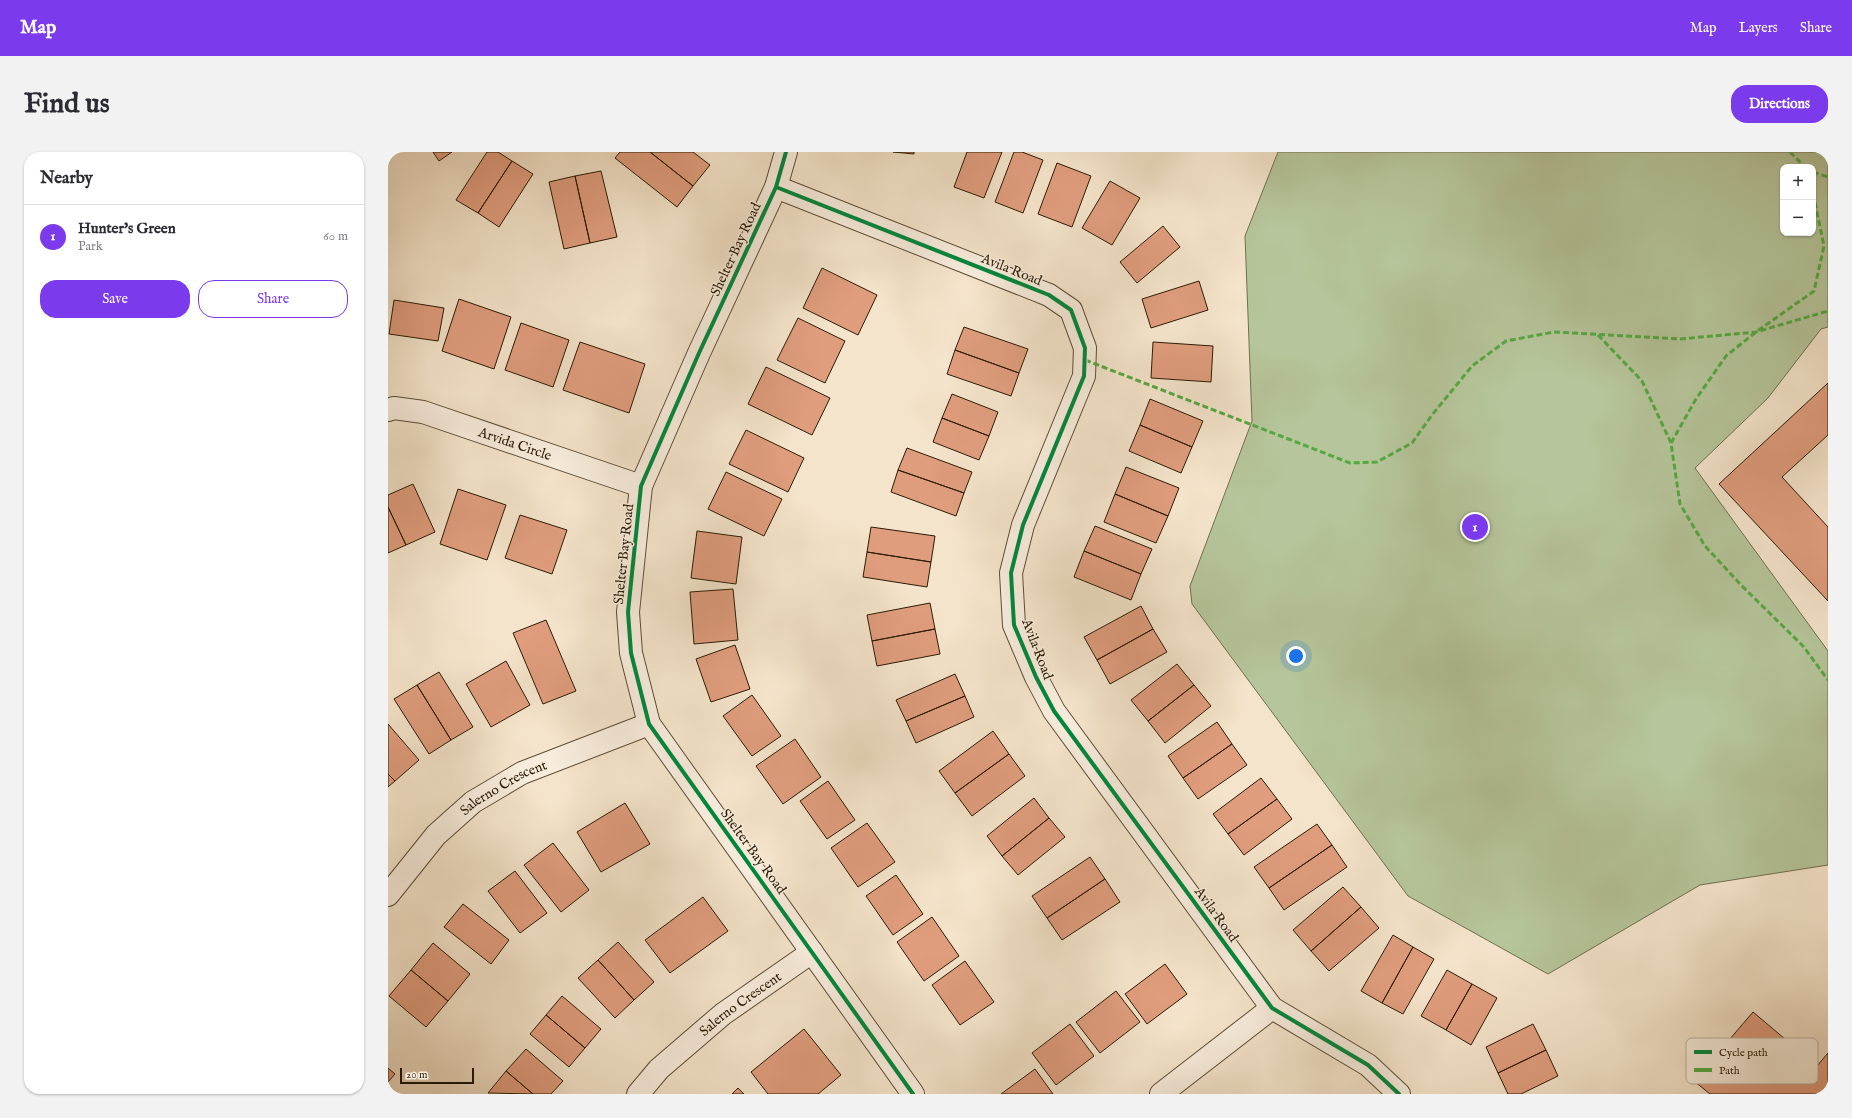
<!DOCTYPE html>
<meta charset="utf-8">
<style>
body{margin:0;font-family:"IM FELL English",serif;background:#f2f2f3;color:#2b2b33}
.controls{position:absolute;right:12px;top:12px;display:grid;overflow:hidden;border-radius:8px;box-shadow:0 1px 3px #0004}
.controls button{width:36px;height:36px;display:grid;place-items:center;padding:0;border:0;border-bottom:1px solid #e1e1e2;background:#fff;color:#2b2b33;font:20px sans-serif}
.scale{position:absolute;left:12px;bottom:10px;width:74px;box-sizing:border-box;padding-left:4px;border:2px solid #2b1b04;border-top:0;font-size:11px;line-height:14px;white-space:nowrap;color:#2b1b04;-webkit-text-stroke:3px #f8eddd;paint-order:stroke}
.you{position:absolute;left:908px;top:504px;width:14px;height:14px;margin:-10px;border:3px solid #fff;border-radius:50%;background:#1a73e8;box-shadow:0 0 0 6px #1a73e833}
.badge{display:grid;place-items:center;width:26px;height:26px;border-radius:50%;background:#7c3aed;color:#fff;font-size:13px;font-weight:700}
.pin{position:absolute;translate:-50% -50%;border:2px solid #fff;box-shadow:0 1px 4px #0006}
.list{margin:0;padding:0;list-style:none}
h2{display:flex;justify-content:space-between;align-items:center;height:52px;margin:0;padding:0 16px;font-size:17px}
h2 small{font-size:13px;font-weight:400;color:#7c7c81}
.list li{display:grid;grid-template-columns:26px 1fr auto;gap:12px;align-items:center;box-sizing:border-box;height:64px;padding:0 16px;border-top:1px solid #e1e1e2}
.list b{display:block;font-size:15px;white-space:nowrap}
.list p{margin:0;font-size:13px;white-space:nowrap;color:#7c7c81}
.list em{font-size:13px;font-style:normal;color:#7c7c81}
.actions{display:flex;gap:8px;padding:12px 16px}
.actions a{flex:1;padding:9px 0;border:1px solid #7c3aed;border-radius:16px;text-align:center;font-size:14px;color:#7c3aed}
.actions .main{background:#7c3aed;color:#fff}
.map{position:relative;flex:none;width:1440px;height:942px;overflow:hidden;border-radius:16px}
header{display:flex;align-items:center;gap:24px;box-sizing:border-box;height:56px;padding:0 20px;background:#7c3aed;color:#fff}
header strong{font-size:19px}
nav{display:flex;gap:22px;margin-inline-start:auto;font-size:14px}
.intro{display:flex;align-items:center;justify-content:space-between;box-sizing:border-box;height:96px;padding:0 24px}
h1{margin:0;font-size:28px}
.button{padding:10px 18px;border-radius:16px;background:#7c3aed;color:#fff;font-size:14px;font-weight:700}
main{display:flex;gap:24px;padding:0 24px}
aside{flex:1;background:#fff;border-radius:16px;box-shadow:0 1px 3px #0004}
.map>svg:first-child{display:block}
.green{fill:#b6c59b;stroke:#707050;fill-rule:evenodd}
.building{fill:#e09d7e;stroke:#2b1b04}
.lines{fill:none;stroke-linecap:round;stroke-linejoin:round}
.minor-casing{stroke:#5d4d36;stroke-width:24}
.tertiary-casing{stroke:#5d4d36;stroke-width:24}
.minor{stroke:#f8eddd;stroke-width:22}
.tertiary{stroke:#f8eddd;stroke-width:22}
.quiet{stroke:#54a940;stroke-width:3;stroke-dasharray:6 3;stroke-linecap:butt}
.cycleway-casing{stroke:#f8eddd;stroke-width:6}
.cycleway{stroke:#00873e;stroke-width:4}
.labels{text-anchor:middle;stroke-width:3;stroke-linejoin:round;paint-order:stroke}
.street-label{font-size:14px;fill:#2b1b04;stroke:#f8eddd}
.key{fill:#f8eddd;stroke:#baae9c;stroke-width:1}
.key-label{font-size:11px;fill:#2b1b04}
</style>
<header>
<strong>Map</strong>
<nav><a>Map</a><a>Layers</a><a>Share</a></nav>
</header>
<div class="intro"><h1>Find us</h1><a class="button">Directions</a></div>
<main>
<aside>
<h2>Nearby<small></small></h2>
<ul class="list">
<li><span class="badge">1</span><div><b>Hunter's Green</b><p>Park</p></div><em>60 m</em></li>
</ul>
<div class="actions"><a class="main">Save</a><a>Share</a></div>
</aside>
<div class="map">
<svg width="1440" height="942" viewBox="0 0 1440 942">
<rect width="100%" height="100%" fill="#f4e4cb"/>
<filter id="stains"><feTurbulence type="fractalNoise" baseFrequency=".005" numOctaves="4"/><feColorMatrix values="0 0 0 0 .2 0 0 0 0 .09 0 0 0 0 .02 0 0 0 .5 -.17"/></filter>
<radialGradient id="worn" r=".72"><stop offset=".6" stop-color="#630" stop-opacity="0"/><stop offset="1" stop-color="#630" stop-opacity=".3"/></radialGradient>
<!-- green -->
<path class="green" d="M890,0H1440V175L1433,177L1380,246L1307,316L1440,499V713L1312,733L1160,822L1020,744L804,452L802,434L864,269L857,84ZM1395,15H1425V81H1395Z"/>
<!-- building -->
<path class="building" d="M45,0H64L51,9Z
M99,0H110L124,9L90,61L68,48Z
M232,0H262L305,34L289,55L227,6Z
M262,0H305L322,13L305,34Z
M505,0H526V2Z
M579,0H614L596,46L566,35Z
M626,0H634L655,8L635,61L607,50Z
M124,9L145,22L111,75L90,61Z
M669,11L703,24L684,75L650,62Z
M213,19L229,85L202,91L187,24Z
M187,24L202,91L176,97L161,30Z
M722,29L752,46L724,93L694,76Z
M775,74L792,95L749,131L732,110Z
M434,116L489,143L470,183L415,156Z
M811,129L820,158L763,176L754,147Z
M71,147L123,165L106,217L54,199Z
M6,148L56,156L50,189L1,182Z
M410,166L457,189L437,231L389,208Z
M133,171L181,188L165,235L117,218Z
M576,175L640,197L631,221L567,198Z
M192,190L257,212L241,261L175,238Z
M765,190L825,194L823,230L763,226Z
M567,198L631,221L623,244L559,222Z
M378,215L442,246L424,283L360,252Z
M1440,231V283L1394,325L1440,375V449L1331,332Z
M564,242L610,260L601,284L554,266Z
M762,247L815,269L804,295L752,273Z
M554,266L601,284L591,308L545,290Z
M752,273L804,295L793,321L741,299Z
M358,278L416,306L400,340L341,312Z
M519,296L584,320L576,341L510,318Z
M738,315L791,336L780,364L727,342Z
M510,318L576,341L568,364L503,340Z
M338,320L394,347L376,384L320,357Z
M25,332L47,380L18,393L0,355V343Z
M70,337L118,353L99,408L52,392Z
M727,342L780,364L768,391L716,370Z
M0,355L18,393L0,401Z
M132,363L179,378L164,422L117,406Z
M707,374L764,397L753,422L696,399Z
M483,375L547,384L543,410L479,400Z
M309,379L354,385L348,432L303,426Z
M696,399L753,422L743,448L686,425Z
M479,400L543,410L539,435L475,425Z
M345,437L350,488L306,492L302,440Z
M542,451L547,477L484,489L479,463Z
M753,454L765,477L709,508L696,485Z
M158,468L188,539L155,552L125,481Z
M547,477L552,502L489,514L484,489Z
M765,477L779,500L722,532L709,508Z
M347,493L362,537L323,550L308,507Z
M118,509L142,553L103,575L78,532Z
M789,512L806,533L760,569L743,548Z
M51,520L85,575L63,588L29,533Z
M567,522L577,544L518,569L508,548Z
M29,533L63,588L41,602L6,547Z
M806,533L823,554L777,591L760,569Z
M364,543L393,584L364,604L335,564Z
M577,544L586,565L528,591L518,569Z
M829,570L844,592L795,626L780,604Z
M0,572L31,608L7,629L0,622Z
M605,579L621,602L567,641L551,619Z
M407,587L433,625L395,652L368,614Z
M844,592L859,613L810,647L795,626Z
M621,602L637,624L584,664L567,641Z
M0,622L7,629L0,635Z
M873,626L889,647L840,682L825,662Z
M440,629L467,668L439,687L412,649Z
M646,646L661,666L614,704L599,684Z
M889,647L904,667L856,703L840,682Z
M237,651L262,692L213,720L189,680Z
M661,666L677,685L630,723L614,704Z
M479,671L507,710L470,735L443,696Z
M929,672L944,693L881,736L866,715Z
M165,691L201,738L173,760L136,713Z
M944,693L959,715L896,758L881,736Z
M702,705L717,727L659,766L644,744Z
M127,719L159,761L132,781L100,739Z
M508,723L535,762L505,783L478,744Z
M717,727L732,750L674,788L659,766Z
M955,735L973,755L923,799L905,778Z
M315,745L340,779L282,821L257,788Z
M75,752L121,788L103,812L56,775Z
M973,755L991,776L941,819L923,799Z
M544,765L571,804L536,829L509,790Z
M1005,783L1025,795L994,851L973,839Z
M230,790L266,830L246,848L210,808Z
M45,791L82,822L60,849L23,818Z
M1025,795L1046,807L1015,862L994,851Z
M210,808L246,848L227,866L190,826Z
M577,809L606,850L572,873L544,833Z
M777,812L799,842L759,872L737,842Z
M23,818L60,849L38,875L1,844Z
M1059,818L1084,832L1058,878L1033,864Z
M1084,832L1109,846L1083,893L1058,878Z
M728,839L752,870L712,901L688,870Z
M174,844L213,877L197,896L158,863Z
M1365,860L1429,914L1440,901V942H1322L1306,929Z
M158,863L197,896L181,915L142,882Z
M682,872L706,904L668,933L644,901Z
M1145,872L1158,898L1110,921L1098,895Z
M416,877L453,923L430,942H380L363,920Z
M138,897L175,929L163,942H145L118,919Z
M1158,898L1170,924L1133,942H1120L1110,921Z
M0,916L7,922L0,930Z
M647,917L665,942H613Z
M118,919L145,942L100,941Z
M350,936L356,942H344Z"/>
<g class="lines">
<!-- minor casing -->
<g class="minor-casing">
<g id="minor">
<path d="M388,35L661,143L683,158L697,196L696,224L635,373L623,421L626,473L648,525L666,559L884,856L980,913L1011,942"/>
<path id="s1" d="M0,258L6,256L35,260L253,334"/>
<path id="s2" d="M0,743L48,683L85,650L134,621L261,572"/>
<path id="s3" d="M250,942L271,917L335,862L424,800"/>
<path d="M773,942L884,856"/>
</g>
</g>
<!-- tertiary casing -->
<g class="tertiary-casing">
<path id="tertiary" d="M398,0L388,35L311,201L253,334L240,460L243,501L261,572L525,942"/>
</g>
<!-- minor -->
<use href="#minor" class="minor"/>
<!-- tertiary -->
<use href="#tertiary" class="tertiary"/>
<!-- quiet -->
<path class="quiet" d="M1402,0L1417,15
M1425,20L1440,25
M1210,183L1254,229L1283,291L1292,352L1317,394L1353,433L1415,494L1440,528
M697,208L962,311L989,310L1024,291L1044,263L1084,214L1118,189L1166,180L1292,187L1368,180L1440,159
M1283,291L1308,247L1338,204L1368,180L1426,139L1436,94L1425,41"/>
<!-- cycleway casing -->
<g class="cycleway-casing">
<path id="cycleway" d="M398,0L388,35L311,201L253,334L240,460L243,501L261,572L525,942
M388,35L661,143L683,158L697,196L696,224L635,373L623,421L626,473L648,525L666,559L884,856L980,913L1011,942"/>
</g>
<!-- cycleway -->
<use href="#cycleway" class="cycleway"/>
</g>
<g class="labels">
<!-- street labels -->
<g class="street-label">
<text transform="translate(347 97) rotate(-65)" y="5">Shelter Bay Road</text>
<text transform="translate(624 117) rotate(22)" y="5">Avila Road</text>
<text dy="5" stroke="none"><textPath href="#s1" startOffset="133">Arvida Circle</textPath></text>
<text transform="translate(235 402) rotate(-84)" y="5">Shelter Bay Road</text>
<text transform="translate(650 497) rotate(69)" y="5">Avila Road</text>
<text dy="5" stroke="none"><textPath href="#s2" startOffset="160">Salerno Crescent</textPath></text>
<text transform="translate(366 699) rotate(54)" y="5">Shelter Bay Road</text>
<text transform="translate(829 762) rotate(54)" y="5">Avila Road</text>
<text dy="5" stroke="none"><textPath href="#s3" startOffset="137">Salerno Crescent</textPath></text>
</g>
</g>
<!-- legend -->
<rect x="1298" y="886" width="132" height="46" rx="6" class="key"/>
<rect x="1306" y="898" width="18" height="4" fill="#00873e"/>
<rect x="1306" y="916" width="18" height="4" fill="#54a940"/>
<g class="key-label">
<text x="1331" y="904">Cycle path</text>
<text x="1331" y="922">Path</text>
</g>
<rect width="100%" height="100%" filter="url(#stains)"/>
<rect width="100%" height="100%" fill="url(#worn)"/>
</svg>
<div class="controls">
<button>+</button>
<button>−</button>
</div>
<div class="scale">20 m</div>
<div class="you"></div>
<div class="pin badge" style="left:1087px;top:375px">1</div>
</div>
</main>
